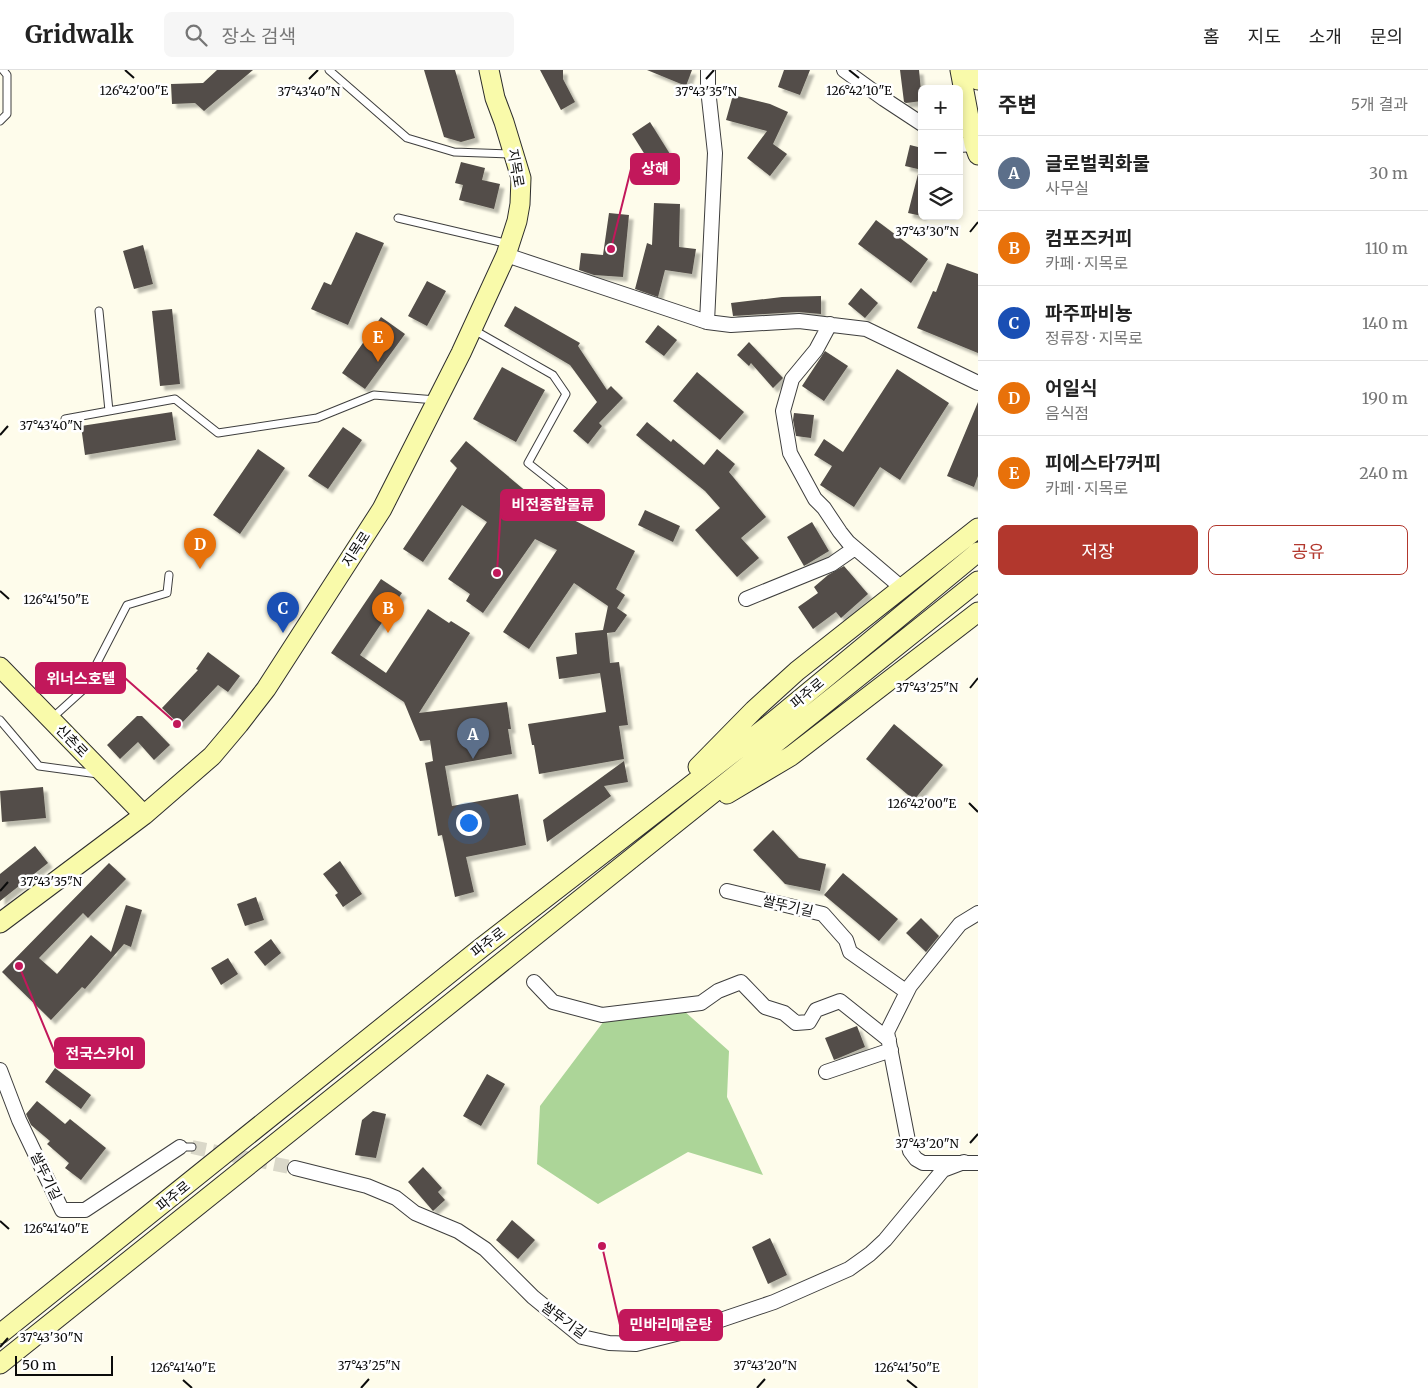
<!DOCTYPE html>
<html lang="ko">
<meta charset="utf-8">
<style>
body{margin:0;font-family:Merriweather,"Noto Sans KR",serif;background:#f6f6f6;color:#222}
.controls{position:absolute;right:15px;top:15px;display:grid;overflow:hidden;border-radius:8px;box-shadow:0 2px 8px #0003}
.controls button{width:45px;height:45px;display:grid;place-items:center;padding:0;border:0;border-bottom:1px solid #e0e0e0;background:#fff;color:#222;font:25px sans-serif}
.scale{position:absolute;left:15px;bottom:12px;width:98px;box-sizing:border-box;padding-left:5px;border:2px solid #0b0b0b;border-top:0;font-size:14px;line-height:18px;white-space:nowrap;color:#0b0b0b;-webkit-text-stroke:4px #fff;paint-order:stroke}
.you{position:absolute;left:468px;top:752px;width:18px;height:18px;margin:-12px;border:4px solid #fff;border-radius:50%;background:#1a73e8;box-shadow:0 0 0 8px #1a73e833}
.badge{display:grid;place-items:center;width:32px;height:32px;border-radius:50%;background:#b2372d;color:#fff;font-size:16px;font-weight:700}
.pin{position:absolute;translate:-50% -41px;filter:drop-shadow(0 1px 2px #0008)}
.pin::after{content:'';position:absolute;top:26px;width:18px;height:15px;background:inherit;clip-path:polygon(0 0,100% 0,50% 100%)}
.list{margin:0;padding:0;list-style:none}
h2{display:flex;justify-content:space-between;align-items:center;height:65px;margin:0;padding:0 20px;font-size:21px}
h2 small{font-size:16px;font-weight:400;color:#767676}
.list li{display:grid;grid-template-columns:32px 1fr auto;gap:15px;align-items:center;box-sizing:border-box;height:75px;padding:0 20px;border-top:1px solid #e0e0e0}
.list b{display:block;font-size:19px;white-space:nowrap}
.list p{margin:0;font-size:16px;white-space:nowrap;color:#767676}
.list em{font-size:16px;font-style:normal;color:#767676}
.actions{display:flex;gap:10px;padding:15px 20px}
.actions a{flex:1;padding:11px 0;border:1px solid #b2372d;border-radius:8px;text-align:center;font-size:18px;color:#b2372d}
.actions .main{background:#b2372d;color:#fff}
.icon{flex:none;width:28px;height:28px;fill:none;stroke:currentColor;stroke-width:2;stroke-linecap:round;stroke-linejoin:round}
.map{position:relative;flex:none;width:978px;height:1318px;overflow:hidden}
header{display:flex;align-items:center;gap:30px;box-sizing:border-box;height:70px;padding:0 25px;background:#fff;border-bottom:1px solid #e0e0e0}
header strong{font-size:24px}
nav{display:flex;gap:28px;margin-inline-start:auto;font-size:18px}
.search{width:350px;height:45px;background:#f6f6f6;display:flex;align-items:center;gap:12px;box-sizing:border-box;padding:0 18px;border-radius:8px;color:#767676;font-size:19px}
main{display:flex}
aside{flex:1;background:#fff}
.map>svg:first-child{display:block}
.forest{fill:#acd598}
.building{fill:#534e48;filter:url(#shadow)}
.lines{fill:none;stroke-linecap:round;stroke-linejoin:round}
.street-tunnel{stroke:#dad8c9;stroke-width:14;stroke-dasharray:14 7;stroke-linecap:butt}
.lane-casing{stroke:#3e3e3e;stroke-width:9}
.street-casing{stroke:#3e3e3e;stroke-width:16}
.secondary-casing{stroke:#2d2d2d;stroke-width:21}
.lane{stroke:#fff;stroke-width:7}
.street{stroke:#fff;stroke-width:14}
.secondary{stroke:#f9faaa;stroke-width:19}
.ticks{fill:none;stroke:#0b0b0b;stroke-width:2}
.labels{text-anchor:middle;stroke-width:5;stroke-linejoin:round;paint-order:stroke}
.street-label{font-size:14px;fill:#0b0b0b;stroke:#fff}
.ticks-label{font-size:12px;text-anchor:middle;fill:#0b0b0b;stroke:#fff;stroke-width:5;stroke-linejoin:round;paint-order:stroke}
.leader{fill:none;stroke:#c2185b;stroke-width:2}
.callout-dot{fill:#c2185b;stroke:#fff;stroke-width:2}
.callout{fill:#c2185b;stroke:#c2185b;stroke-width:2}
.callout-label{font-size:15px;text-anchor:middle;font-weight:bold;fill:#fff}
</style>
<header>
<strong>Gridwalk</strong>
<div class="search"><svg class="icon" aria-label="search" viewBox="0 0 24 24"><circle cx="10" cy="10" r="6"/><path d="M15 15l6 6"/></svg>장소 검색</div>
<nav><a>홈</a><a>지도</a><a>소개</a><a>문의</a></nav>
</header>
<main>
<div class="map">
<svg width="978" height="1318" viewBox="0 0 978 1318">
<defs>
<filter id="shadow"><feDropShadow dx="4.5" dy="4.5" stdDeviation="1" flood-color="#0004"/></filter>
</defs>
<rect width="100%" height="100%" fill="#fefceb"/>
<!-- forest -->
<path class="forest" d="M683,940L729,981L727,1027L763,1105L688,1082L598,1134L537,1094L540,1036L607,947Z"/>
<!-- building -->
<path class="building" d="M217,0H253L204,41L195,33L172,34L171,14L203,13Z
M424,0H455L475,68L461,72L444,67Z
M540,0H563V9L575,32L561,40Z
M647,0H692L686,16Z
M784,0H810L800,25L778,17Z
M900,0H919L922,31L906,33L904,32Z
M733,25L770,34L788,42L773,74L787,84L770,106L747,88L767,61L726,50Z
M650,52L670,84L652,96L632,64Z
M910,75L922,78V100L905,96Z
M461,92L485,98L482,110L500,114L494,139L459,130L463,115L455,113Z
M918,104H922V146L908,143Z
M654,133L680,134L679,177L696,179L692,204L665,200L658,227L635,219L647,173L652,175Z
M609,143L629,145L623,207L594,205L579,200L581,183L603,185Z
M876,150L928,189L911,213L858,174Z
M356,162L384,173L348,255L311,239L324,212L331,215Z
M143,175L153,214L134,219L123,181Z
M947,193L978,204V283L917,258L933,221L936,222Z
M427,211L446,221L427,256L408,246Z
M861,218L878,233L865,248L848,234Z
M821,226V244L798,242L733,246L731,233L782,227Z
M515,236L580,273L578,276L607,320L611,316L623,328L599,353L602,356L588,374L573,361L597,332L570,295L504,256Z
M172,239L180,314L160,316L152,241Z
M381,247L405,264L365,319L342,303Z
M658,255L677,270L664,286L645,272Z
M749,272L783,308L773,318L751,293L749,296L737,285Z
M825,281L848,296L824,331L802,316Z
M502,297L545,320L516,372L473,349Z
M897,299L949,333L900,410L880,397L854,437L820,415L832,396L814,385L824,369L843,382Z
M697,302L744,342L720,370L673,331Z
M978,332V406L974,417L947,406Z
M172,342L176,370L85,385L81,356Z
M794,343L814,345L811,368L796,366L793,350Z
M647,352L671,372L673,369L704,395L717,379L735,394L729,402L766,447L741,468L759,488L737,507L695,460L720,438L705,421L636,365Z
M343,357L362,370L328,419L308,406Z
M466,371L540,433L635,481L616,519L625,525L617,538L627,545L615,562L607,563L610,593L619,592L628,655L619,656L624,689L539,704L534,675H532L528,654L606,642L600,603L559,609L556,587L577,584L575,563L603,560L608,536L574,513L529,579L503,562L557,480L535,469L483,543L466,531L470,524L448,509L487,452L462,435L423,492L403,479L457,398L450,391Z
M258,379L285,398L240,464L213,445Z
M645,440L680,456L673,472L638,455Z
M812,452L829,481L804,496L787,467Z
M844,496L868,524L841,548L836,542L813,559L798,537L818,523L814,517L828,505Z
M381,509L402,523L360,585L386,603L428,539L449,553L451,551L470,563L419,643L507,632L511,659H508L512,684L445,696L452,736L518,724L526,775L466,787L474,822L455,827L442,765L438,766L425,693L433,691L430,670L420,671L404,632L331,583Z
M208,582L240,606L228,622L218,615L180,655L162,638L198,600L196,599Z
M137,646H142L170,675L154,690L138,672L120,689L107,675Z
M894,654L943,695L914,730L866,689Z
M624,691L628,712L604,716L611,726L547,772L543,750Z
M43,717L46,748L2,752L0,721Z
M773,760L799,788L826,794L820,821L785,814L753,780Z
M35,776L48,793L0,831V804Z
M340,791L362,824L343,837L335,825L338,823L323,804Z
M109,793L126,809L88,848L83,843L39,888L57,904L91,865L111,882L126,835L142,840L131,877L124,874L85,919L82,917L51,950L2,902Z
M843,803L898,849L879,871L824,825Z
M256,827L264,850L245,856L237,834Z
M921,848L939,866L926,882L906,863Z
M271,869L281,883L265,896L254,882Z
M228,888L238,904L221,915L211,898Z
M857,956L865,977L834,990L825,968Z
M55,998L91,1025L81,1039L45,1012Z
M487,1004L505,1014L481,1056L463,1046Z
M37,1031L65,1054L70,1049L106,1078L81,1110L65,1098L69,1093L47,1074L50,1071L31,1055L26,1044Z
M373,1041L386,1044L376,1088L355,1085L362,1050Z
M423,1097L442,1118L438,1122L445,1130L433,1141L408,1112Z
M512,1150L535,1170L518,1189L496,1170Z
M770,1168L787,1205L768,1214L752,1177Z"/>
<g class="lines">
<!-- street-tunnel -->
<path class="street-tunnel" d="M192,1077L295,1098"/>
<!-- lane casing -->
<g class="lane-casing">
<path id="lane" d="M329,0L407,68L454,82L513,84
M0,51L7,44V5L3,0
M398,148L509,174
M99,241L109,341
M474,260L553,305L566,324L528,393L570,426
M65,349L175,329L218,363L317,348L374,325L436,330
M51,649L83,620L127,535L167,523L169,505
M0,650L39,696L98,704
M180,1077H192"/>
</g>
<!-- street casing -->
<g class="street-casing">
<path id="street" d="M844,0L884,29L922,54
M959,75L974,74
M506,185L707,252L731,255L799,251L866,259L978,313
M707,252L715,83L708,19V0
M830,254L816,280L792,309L783,341L790,383L815,429L824,438L840,462L848,472L902,518
M746,529L832,494L855,478
M727,821L823,844L846,870L850,882L907,922
M978,843L960,854L910,916L887,962L910,1081L916,1089L923,1093H978
M534,912L553,932L602,945L701,933L718,921L741,912L765,937L784,943L796,953L809,952L816,940L840,931L889,970
M0,1000L19,1050L62,1140H85L180,1077
M826,1002L891,980
M295,1098L367,1116L396,1128L415,1143L458,1161L485,1179L533,1227L582,1267L609,1273L636,1274L688,1261L774,1232L849,1199L870,1184L885,1170L943,1100L964,1092"/>
</g>
<!-- secondary casing -->
<g class="secondary-casing">
<path id="secondary" d="M960,0L974,74L978,85
M976,0L978,10
M0,597L144,745
M698,697L754,640L797,601L978,458
M727,724L791,686L978,542
M0,853L144,745L212,686L239,654L266,619L382,439L461,283L506,185L517,151L520,134L521,108L504,52L495,28L489,0
M0,1264L481,878L770,654L978,482
M0,1294L978,511"/>
</g>
<!-- lane -->
<use href="#lane" class="lane"/>
<!-- street -->
<use href="#street" class="street"/>
<!-- secondary -->
<use href="#secondary" class="secondary"/>
</g>
<!-- ticks -->
<path class="ticks" d="M125,0L134,8M849,0L859,8M309,9L318,0M706,9L714,0M970,162L978,152M0,365L8,356M0,521L9,529M970,618L978,608M969,733L978,742M0,821L8,812M970,1073L978,1064M0,1151L9,1159M0,1277L8,1268M183,1310L192,1318M907,1310L917,1318M361,1318L369,1309M757,1318L765,1309"/>
<g class="labels">
<!-- street labels -->
<g class="street-label">
<text transform="translate(516 98) rotate(80)" y="5">지목로</text>
<text transform="translate(356 479) rotate(-57)" y="5">지목로</text>
<text transform="translate(807 623) rotate(-40)" y="5">파주로</text>
<text transform="translate(72 671) rotate(46)" y="5">신촌로</text>
<text transform="translate(788 836) rotate(13)" y="5">쌀뚜기길</text>
<text transform="translate(488 872) rotate(-38)" y="5">파주로</text>
<text transform="translate(46 1106) rotate(64)" y="5">쌀뚜기길</text>
<text transform="translate(173 1126) rotate(-39)" y="5">파주로</text>
<text transform="translate(564 1250) rotate(36)" y="5">쌀뚜기길</text>
</g>
</g>
<g class="ticks-label">
<text x="859" y="25">126°42'10"E</text>
<text x="134" y="25">126°42'00"E</text>
<text x="309" y="26">37°43'40"N</text>
<text x="706" y="26">37°43'35"N</text>
<text x="927" y="166">37°43'30"N</text>
<text x="51" y="360">37°43'40"N</text>
<text x="56" y="534">126°41'50"E</text>
<text x="927" y="622">37°43'25"N</text>
<text x="922" y="738">126°42'00"E</text>
<text x="51" y="816">37°43'35"N</text>
<text x="927" y="1078">37°43'20"N</text>
<text x="56" y="1163">126°41'40"E</text>
<text x="51" y="1272">37°43'30"N</text>
<text x="369" y="1300">37°43'25"N</text>
<text x="765" y="1300">37°43'20"N</text>
<text x="183" y="1302">126°41'40"E</text>
<text x="907" y="1302">126°41'50"E</text>
</g>
<!-- callouts -->
<path class="leader" d="M611 179L631 99M497 503L501 435M177 654L125 608M19 896L55 983M602 1176L620 1255"/>
<g class="callout-dot">
<circle cx="611" cy="179" r="5"/>
<circle cx="497" cy="503" r="5"/>
<circle cx="177" cy="654" r="5"/>
<circle cx="19" cy="896" r="5"/>
<circle cx="602" cy="1176" r="5"/>
</g>
<g class="callout">
<rect x="631" y="84" width="48" height="30" rx="5"/>
<rect x="501" y="420" width="103" height="30" rx="5"/>
<rect x="36" y="593" width="89" height="30" rx="5"/>
<rect x="55" y="968" width="89" height="30" rx="5"/>
<rect x="620" y="1240" width="102" height="30" rx="5"/>
</g>
<g class="callout-label">
<text x="655" y="104">상해</text>
<text x="553" y="440">비전종합물류</text>
<text x="81" y="614">위너스호텔</text>
<text x="100" y="989">전국스카이</text>
<text x="671" y="1260">민바리매운탕</text>
</g>
</svg>
<div class="controls">
<button>+</button>
<button>−</button>
<button><svg class="icon" aria-label="layers" viewBox="0 0 24 24"><path d="M12 4l9 5-9 5-9-5zM3 14l9 5 9-5"/></svg></button>
</div>
<div class="scale">50 m</div>
<div class="you"></div>
<div class="pin badge" style="left:473px;top:689px;background:#5c6f8a">A</div>
<div class="pin badge" style="left:388px;top:563px;background:#e8710a">B</div>
<div class="pin badge" style="left:283px;top:563px;background:#1a4fb4">C</div>
<div class="pin badge" style="left:200px;top:499px;background:#e8710a">D</div>
<div class="pin badge" style="left:378px;top:292px;background:#e8710a">E</div>
</div>
<aside>
<h2>주변<small>5개 결과</small></h2>
<ul class="list">
<li><span class="badge" style="background:#5c6f8a">A</span><div><b>글로벌퀵화물</b><p>사무실</p></div><em>30 m</em></li>
<li><span class="badge" style="background:#e8710a">B</span><div><b>컴포즈커피</b><p>카페 · 지목로</p></div><em>110 m</em></li>
<li><span class="badge" style="background:#1a4fb4">C</span><div><b>파주파비뇽</b><p>정류장 · 지목로</p></div><em>140 m</em></li>
<li><span class="badge" style="background:#e8710a">D</span><div><b>어일식</b><p>음식점</p></div><em>190 m</em></li>
<li><span class="badge" style="background:#e8710a">E</span><div><b>피에스타7커피</b><p>카페 · 지목로</p></div><em>240 m</em></li>
</ul>
<div class="actions"><a class="main">저장</a><a>공유</a></div>
</aside>
</main>
